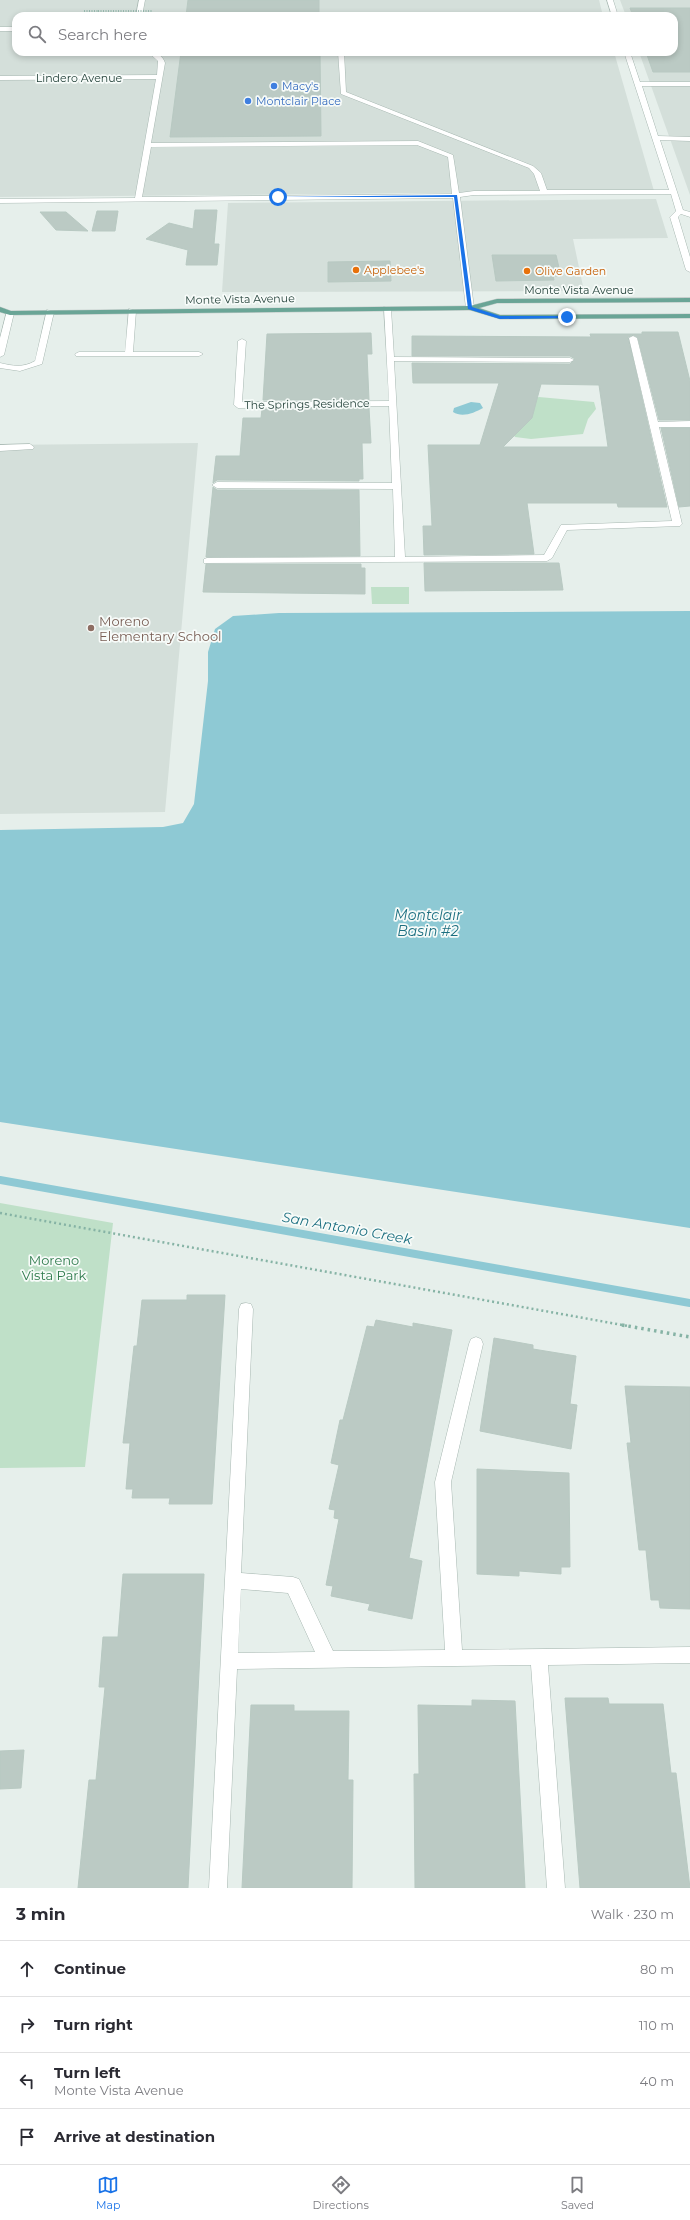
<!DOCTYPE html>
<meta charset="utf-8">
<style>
body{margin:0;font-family:Montserrat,sans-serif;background:#f7f7f7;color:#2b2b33}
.stop{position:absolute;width:12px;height:12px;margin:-9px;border:3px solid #1a73e8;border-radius:50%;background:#fff}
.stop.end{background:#1a73e8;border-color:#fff;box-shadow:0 1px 4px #0008}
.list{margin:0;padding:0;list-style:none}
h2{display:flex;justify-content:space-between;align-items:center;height:52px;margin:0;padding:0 16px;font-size:17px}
h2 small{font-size:13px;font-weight:400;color:#7c7c81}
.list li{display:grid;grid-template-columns:26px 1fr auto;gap:12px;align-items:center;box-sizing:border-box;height:56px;padding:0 16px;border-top:1px solid #e1e1e2}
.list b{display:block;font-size:15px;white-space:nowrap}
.list p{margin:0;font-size:13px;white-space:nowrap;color:#7c7c81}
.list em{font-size:13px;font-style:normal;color:#7c7c81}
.icon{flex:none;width:22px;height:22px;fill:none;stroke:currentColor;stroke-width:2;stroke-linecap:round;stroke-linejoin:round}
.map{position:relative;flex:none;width:690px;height:1888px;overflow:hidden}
.search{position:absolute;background:#fff;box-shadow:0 2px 6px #0003;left:12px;right:12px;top:12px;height:44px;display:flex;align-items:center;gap:10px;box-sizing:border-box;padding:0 14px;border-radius:12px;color:#7c7c81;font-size:15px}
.sheet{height:276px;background:#fff}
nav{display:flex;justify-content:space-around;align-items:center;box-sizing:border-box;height:56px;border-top:1px solid #e1e1e2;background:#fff;font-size:11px;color:#7c7c81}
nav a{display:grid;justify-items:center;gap:2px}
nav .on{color:#1a73e8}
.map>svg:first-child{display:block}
.built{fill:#d4dfda}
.green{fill:#bfe0c8}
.water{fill:#8ec9d4}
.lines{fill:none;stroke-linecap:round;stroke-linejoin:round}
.stream{stroke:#8ec9d4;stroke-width:8}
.building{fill:#bbcac4;stroke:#b8c9c2;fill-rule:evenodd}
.minor-casing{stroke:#a8b8b2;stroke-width:1}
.major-casing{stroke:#c2cac8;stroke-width:1}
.path-far2{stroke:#86b3a5;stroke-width:1.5;stroke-dasharray:1 1.5;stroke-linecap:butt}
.path-far1{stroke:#86b3a5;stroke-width:2.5;stroke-dasharray:2 3;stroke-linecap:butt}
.path{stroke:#86b3a5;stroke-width:3.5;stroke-dasharray:2.5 4;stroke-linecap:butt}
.minor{fill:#fff;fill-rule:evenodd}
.major{fill:#6aa596;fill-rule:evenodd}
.path-bridge{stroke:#86b3a5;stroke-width:1.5;stroke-dasharray:1 1.5;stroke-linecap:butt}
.route{fill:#1a73e8}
.shop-dot{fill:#3f7fe0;stroke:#f7fbf9;stroke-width:1.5}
.food-dot{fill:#e8710a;stroke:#f7fbf9;stroke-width:1.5}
.education-dot{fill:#8d6e63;stroke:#f7fbf9;stroke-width:1.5}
.labels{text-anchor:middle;stroke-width:3.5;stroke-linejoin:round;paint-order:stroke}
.far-street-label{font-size:11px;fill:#24423a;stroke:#f7fbf9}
.far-shop-label{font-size:11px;fill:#366cbe;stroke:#f7fbf9;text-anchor:start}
.far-food-label{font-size:11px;fill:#c56008;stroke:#f7fbf9;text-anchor:start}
.education-label{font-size:13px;fill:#785e54;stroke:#f7fbf9;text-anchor:start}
.park-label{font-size:13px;fill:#2d7a4b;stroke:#f7fbf9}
.water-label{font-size:14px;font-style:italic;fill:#1c6f80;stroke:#f7fbf9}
</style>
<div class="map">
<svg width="690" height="1888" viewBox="0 0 690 1888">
<rect width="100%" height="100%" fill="#e6efeb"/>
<!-- built -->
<path class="built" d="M0,0H599L603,16H16V52H614L654,191L0,197Z
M620,0H690V195L639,52H674V16H626Z
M656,199L668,238L573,239L584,291L222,292L228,203Z
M198,443L165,812L0,814V445Z"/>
<!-- green -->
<path class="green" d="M539,397L594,402L596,409L588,419L583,434L531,439L515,437L512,433L528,401Z
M371,587H409V604H372Z
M0,1203L113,1223L85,1467L0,1468Z"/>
<!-- water -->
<path class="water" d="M471,402L480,403L483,408C474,413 462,418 453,412L454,408Z
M690,611V1228L0,1122V830L163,827L183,823L194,804L208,681V652L215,629L233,616L279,613Z"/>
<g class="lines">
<!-- stream -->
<path class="stream" d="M0,1180L690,1303"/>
</g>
<!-- building -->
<path class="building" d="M188,0H319V16H186Z
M630,8H690V72H653L646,52H674V16H633Z
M181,52H320L321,136L170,137Z
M195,210H217L214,244H219L217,265H186L188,250L146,239L169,223L193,229Z
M97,211H118L115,231H92Z
M40,212H66L88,231L56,230Z
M492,255H556L561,276H553L554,280L496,281Z
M390,261L391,281L328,282V262Z
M642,332H678L690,381V420H659L638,338L634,335L628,337L667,507H618L617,503H527L534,554L424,555L423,526H432L428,445H480L499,383H413L412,363L570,364L575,359L570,356H412V336L591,337L590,334H642ZM541,384L599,385L608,447H503L532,418Z
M371,333L372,354H367L369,400H263L267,334Z
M369,408L371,443H362L363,479H359V481L217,480L213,483L216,456H240L243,418H261L262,409Z
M661,428H690V506L679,507Z
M213,487L217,490H359L360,556L206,557Z
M424,563H559L563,590L425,591Z
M206,564H361V568H365V594L203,592Z
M187,1295H225L212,1504H169L170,1498H132L133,1489H126L130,1443H123L134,1346H137L142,1300H187Z
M376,1320L413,1327V1323L452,1330L409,1558L422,1561L412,1619L368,1610L370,1604L331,1596L333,1586L326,1585L339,1519L334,1518L335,1510L329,1509L339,1465L331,1463L340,1420H343L367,1326L374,1327Z
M494,1338L533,1345V1349L576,1356L570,1404L577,1405L571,1449L480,1431Z
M625,1386L690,1387V1609L660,1608L659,1600H651L646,1550H639L627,1443H631Z
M477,1469L569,1473L570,1567H561V1574L519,1571V1576L477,1574Z
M123,1574H204L188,1888H78L89,1780H96L105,1687H99L103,1637H118Z
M565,1698H608L609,1704H663L671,1773H676L690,1888H580Z
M472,1700L515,1701L525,1888H415L414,1774H419L418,1705L472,1706Z
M251,1705H294V1711H349L348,1780H353L352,1888H242Z
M24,1750L21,1788L0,1789V1751Z"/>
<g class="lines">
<!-- minor casing -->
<g class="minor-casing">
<path id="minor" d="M139,0H145L142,16H136Z
M607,0H613L618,16H612Z
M0,27H16V31H0Z
M148,52C155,52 163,55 165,63L151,143L418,141L453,155L459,193L474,191H540L534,174L529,168L341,94L338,52H344L346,92L533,166L541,173L547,190H669L624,52H630L640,82H690V86H642L658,136L690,137V141L660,140L683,210L690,212V217L681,214L678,217L690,257V272L686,270L670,217L676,211L671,194L474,195L460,197L474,308L470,310L466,308L453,198L0,203V199L135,198L156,79L0,80V76L157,75L158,61ZM417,145L448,157L452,194L142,197L151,147Z
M384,307L391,309L394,357L570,358L574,360L570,362L394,361L405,557L544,555L561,525L672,521L629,338L633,336L637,338L658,422L690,421V427H659L682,524L680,526L567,530L552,558L547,561L204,563V559L207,558L395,557L393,489L217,488L212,485L217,482L392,483L389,406L238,408L234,405L238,341L242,339L246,341L242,402L389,401Z
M129,309L136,311L133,352H199L203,354L199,356H76L75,354L79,352H125Z
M47,310L54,312L42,364L20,371L0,368V363C13,366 23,368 35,361Z
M7,311L14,313L4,355L0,357V338Z
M30,444L34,447L33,449L0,451V445Z
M246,1303L251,1304L253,1309L241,1573L293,1577L299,1579L333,1651L445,1650L435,1482L469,1344L471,1339L476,1337L481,1339L483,1344L451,1482L462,1650L690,1647V1663L548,1665L565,1888H547L531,1665L237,1669L227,1888H209L239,1309L241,1304ZM241,1589L288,1593L315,1652L238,1653Z"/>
</g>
<!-- major casing -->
<g class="major-casing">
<path id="major" d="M690,298V302L497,303L479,308L500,315L690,314V318L500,319L470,310L10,315L0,312V307L11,311L470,306L497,299Z"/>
</g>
<!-- path-far2 -->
<path class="path-far2" d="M84,11H98"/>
<!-- path-far1 -->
<path class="path-far1" d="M0,1213L628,1326"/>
<!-- path -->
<path class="path" d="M622,1325L690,1337"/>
<!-- minor -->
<use href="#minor" class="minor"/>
<!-- major -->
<use href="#major" class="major"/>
<!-- path-bridge -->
<path class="path-bridge" d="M98,11H152"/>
</g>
<!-- route -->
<path class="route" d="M457,195L472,307L500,316H567L569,318L500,319L468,309L454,197H276Z"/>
<!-- markers -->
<g class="shop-dot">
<circle cx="274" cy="86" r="4"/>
<circle cx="248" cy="101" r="4"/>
</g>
<g class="food-dot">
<circle cx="356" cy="270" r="4"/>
<circle cx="527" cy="271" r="4"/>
</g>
<circle class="education-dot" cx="91" cy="628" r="4"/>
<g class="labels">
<!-- far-street labels -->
<g class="far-street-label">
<text x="79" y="82">Lindero Avenue</text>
<text x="579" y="294">Monte Vista Avenue</text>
<text transform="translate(240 299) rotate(-1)" y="4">Monte Vista Avenue</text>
<text transform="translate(307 404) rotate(-1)" y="4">The Springs Residence</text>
</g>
<!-- far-shop labels -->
<g class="far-shop-label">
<text x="282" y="90">Macy's</text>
<text x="256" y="105">Montclair Place</text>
</g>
<!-- far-food labels -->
<g class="far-food-label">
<text x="364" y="274">Applebee's</text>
<text x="535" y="275">Olive Garden</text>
</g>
<!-- education labels -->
<g class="education-label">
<text x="99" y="626">Moreno<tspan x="99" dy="15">Elementary School</tspan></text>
</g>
<!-- park labels -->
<g class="park-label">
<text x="54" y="1265">Moreno<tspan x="54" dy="15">Vista Park</tspan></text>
</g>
<!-- water labels -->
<g class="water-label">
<text x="428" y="920">Montclair<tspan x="428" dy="16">Basin #2</tspan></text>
<text transform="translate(347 1228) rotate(10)" y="5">San Antonio Creek</text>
</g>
</g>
</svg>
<div class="stop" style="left:278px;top:197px"></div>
<div class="stop end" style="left:567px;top:317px"></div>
<div class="search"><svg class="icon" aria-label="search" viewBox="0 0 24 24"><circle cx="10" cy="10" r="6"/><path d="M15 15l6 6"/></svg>Search here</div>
</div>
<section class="sheet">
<h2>3 min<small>Walk · 230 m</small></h2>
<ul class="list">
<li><svg class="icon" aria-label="ahead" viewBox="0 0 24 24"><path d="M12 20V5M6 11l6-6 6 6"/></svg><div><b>Continue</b></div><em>80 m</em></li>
<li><svg class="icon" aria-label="right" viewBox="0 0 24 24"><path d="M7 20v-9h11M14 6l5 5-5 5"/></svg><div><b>Turn right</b></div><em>110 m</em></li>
<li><svg class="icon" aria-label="left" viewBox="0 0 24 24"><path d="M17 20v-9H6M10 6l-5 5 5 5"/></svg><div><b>Turn left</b><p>Monte Vista Avenue</p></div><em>40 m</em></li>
<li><svg class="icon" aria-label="arrive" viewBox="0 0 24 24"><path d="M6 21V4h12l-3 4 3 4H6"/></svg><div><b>Arrive at destination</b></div></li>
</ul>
</section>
<nav>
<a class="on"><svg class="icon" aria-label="map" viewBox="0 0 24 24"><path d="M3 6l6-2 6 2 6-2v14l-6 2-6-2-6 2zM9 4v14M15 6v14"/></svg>Map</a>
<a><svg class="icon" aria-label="directions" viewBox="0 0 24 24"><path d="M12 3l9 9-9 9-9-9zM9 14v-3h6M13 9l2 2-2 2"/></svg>Directions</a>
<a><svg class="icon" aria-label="saved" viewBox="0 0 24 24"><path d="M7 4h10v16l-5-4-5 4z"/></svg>Saved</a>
</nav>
